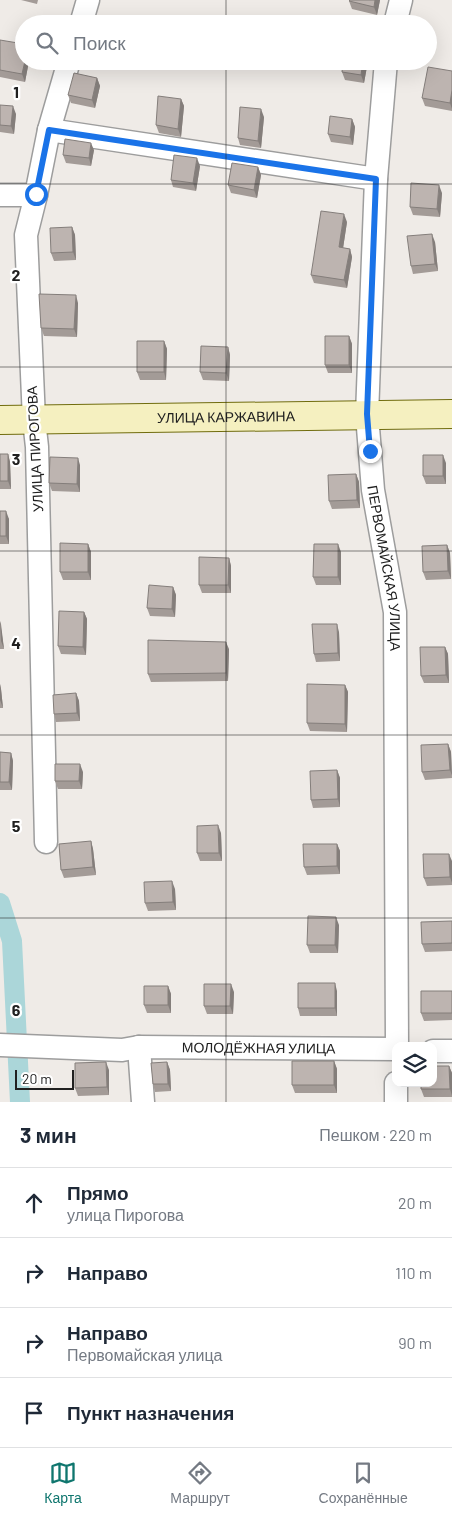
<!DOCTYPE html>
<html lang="ru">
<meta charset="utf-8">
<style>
body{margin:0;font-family:Barlow,sans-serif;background:#f6f6f7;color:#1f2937}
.controls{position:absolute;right:15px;bottom:15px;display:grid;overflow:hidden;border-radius:10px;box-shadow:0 5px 20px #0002}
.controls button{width:45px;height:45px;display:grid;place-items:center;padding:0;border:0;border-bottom:1px solid #e0e1e3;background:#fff;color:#1f2937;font:25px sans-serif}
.scale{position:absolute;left:15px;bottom:12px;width:59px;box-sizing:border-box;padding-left:5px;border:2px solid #202020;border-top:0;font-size:14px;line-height:18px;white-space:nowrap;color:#202020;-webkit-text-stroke:4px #fff;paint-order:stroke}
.stop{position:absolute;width:15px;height:15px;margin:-11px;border:4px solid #1a73e8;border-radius:50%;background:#fff}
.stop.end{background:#1a73e8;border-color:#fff;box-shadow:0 1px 5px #0008}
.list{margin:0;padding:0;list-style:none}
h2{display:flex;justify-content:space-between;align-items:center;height:65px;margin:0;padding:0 20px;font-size:21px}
h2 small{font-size:16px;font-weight:400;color:#747a83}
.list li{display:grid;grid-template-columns:32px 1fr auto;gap:15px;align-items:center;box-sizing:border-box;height:70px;padding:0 20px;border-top:1px solid #e0e1e3}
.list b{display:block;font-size:19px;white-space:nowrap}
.list p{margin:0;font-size:16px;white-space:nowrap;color:#747a83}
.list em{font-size:16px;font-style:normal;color:#747a83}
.icon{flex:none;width:28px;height:28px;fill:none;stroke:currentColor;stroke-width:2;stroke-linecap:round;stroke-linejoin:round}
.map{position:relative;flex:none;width:452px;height:1102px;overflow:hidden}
.search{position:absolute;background:#fff;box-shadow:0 5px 20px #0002;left:15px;right:15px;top:15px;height:55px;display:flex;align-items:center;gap:12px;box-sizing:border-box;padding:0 18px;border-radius:28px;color:#747a83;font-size:19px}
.sheet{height:345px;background:#fff}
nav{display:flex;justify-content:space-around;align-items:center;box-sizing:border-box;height:70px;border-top:1px solid #e0e1e3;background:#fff;font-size:14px;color:#747a83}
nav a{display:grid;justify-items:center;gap:2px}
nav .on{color:#0f766e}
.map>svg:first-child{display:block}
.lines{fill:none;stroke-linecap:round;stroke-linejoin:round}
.canal{stroke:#abd6d9;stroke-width:20}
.street-casing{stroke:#9d9d9d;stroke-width:25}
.secondary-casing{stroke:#706c0e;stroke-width:30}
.street{stroke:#fff;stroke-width:22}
.secondary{stroke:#f5f0c0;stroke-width:28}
.wall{fill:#a39b97}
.shaded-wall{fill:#847e7b}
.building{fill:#bdb4b0;stroke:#847e7b}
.route{stroke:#1a73e8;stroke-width:6}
.grid{fill:none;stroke:#202020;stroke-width:1;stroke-opacity:0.55}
.labels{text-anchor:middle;stroke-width:4.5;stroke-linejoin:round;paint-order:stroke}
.street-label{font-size:14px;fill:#202020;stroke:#fff}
.grid-label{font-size:16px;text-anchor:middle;font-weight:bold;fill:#202020;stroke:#fff;stroke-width:4.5;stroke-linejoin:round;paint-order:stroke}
</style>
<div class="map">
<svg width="452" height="1102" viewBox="0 0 452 1102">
<rect width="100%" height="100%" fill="#efebe7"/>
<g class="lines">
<!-- canal -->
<path class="canal" d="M0,903L12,941L20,1102"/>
<!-- street casing -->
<g class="street-casing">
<g id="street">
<path d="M81,24L88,0"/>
<path d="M395,24L401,0"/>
<path id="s1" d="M386,61L376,179L367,415L373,490L395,612L397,1046"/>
<path d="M49,130L376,179"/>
<path d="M0,195H36"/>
<path d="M46,842L37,447L34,420L26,235L36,195L49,130L69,61"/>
<path id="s2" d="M0,1045L122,1050L139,1047L396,1049"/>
<path d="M139,1047L143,1102"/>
<path d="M433,1051H452"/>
<path d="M396,1102V1083"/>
</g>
</g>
<!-- secondary casing -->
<g class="secondary-casing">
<g id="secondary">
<path id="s3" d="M0,420L452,414"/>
</g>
</g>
<!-- street -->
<use href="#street" class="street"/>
<!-- secondary -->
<use href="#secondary" class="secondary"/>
</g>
<!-- wall -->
<path class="wall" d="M21,0H38L37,4Z
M350,0H380L377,15L352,9L349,1Z
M0,40L24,61H29L25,82L0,77Z
M368,61L364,83L345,80L342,72Z
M452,71V111L425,106L422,98Z
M97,78L100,86L95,108L71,103L68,95Z
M181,99L184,106L181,137L159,133L156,125Z
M0,105L16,114L14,134L0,132Z
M264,117L261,148L240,145L238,138Z
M352,119L355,127L353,145L331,142L328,134Z
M94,150L91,166L66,163L63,155Z
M200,166L196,191L173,187L171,180Z
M258,167L261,175L257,198L231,193L228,185Z
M442,193L440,217L413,215L410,207Z
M347,222L343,248L350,249L352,257L347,288L314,283L311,275Z
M72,227L75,235L76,260L54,261L51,253Z
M435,242L438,271L413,274L411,266Z
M78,303L77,337L44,336L41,328Z
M349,336L352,344V373H328L325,365Z
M164,341L167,349L166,380H140L137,372Z
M228,347L230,355L229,381L203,380L200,372Z
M0,454H8L10,462L11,489H0Z
M446,463V484H426L423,476Z
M80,465V492L52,491L49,483Z
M356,474L359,482L360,508L332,509L329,501Z
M0,511L9,519V544H0Z
M88,544L91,552V580H63L60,572Z
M447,545L450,553L451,579L426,580L423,572Z
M341,552V585H316L313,577Z
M229,558L231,566V593H202L199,585Z
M173,587L176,595L175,617L150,616L147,608Z
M84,612L87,619L86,655L61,654L58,646Z
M0,621L4,649H0Z
M339,632L340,661L316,662L314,654Z
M445,647L448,654L449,683H424L421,676Z
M229,649L228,681L151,682L148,674Z
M0,684L1,689L3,708H0Z
M345,685L348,692L347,732L310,731L307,723Z
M76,693L79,701L80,721L56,722L54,714Z
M448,744L451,752L452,778L425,780L422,772Z
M0,752L11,753L13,761L12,790H0Z
M337,770L340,778V807L313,808L311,800Z
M83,772L82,789H58L55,781Z
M221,833L222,861H200L197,853Z
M91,841L93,849L96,875L64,878L61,870Z
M337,844L340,851V874L307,875L304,867Z
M452,861V885L427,886L424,878Z
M175,889L176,910L148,911L145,903Z
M452,921V951L425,952L422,944Z
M339,925L338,953H310L307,945Z
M168,986L171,994V1013H147L144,1005Z
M337,991V1016H300L298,1008Z
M452,991V1020L424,1021L421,1013Z
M234,992L233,1014H207L204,1006Z
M334,1061L337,1069V1093H295L292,1085Z
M167,1062L170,1070L171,1091L155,1092L153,1084Z
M449,1066L452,1073V1097H424L421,1089Z
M109,1070V1095L78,1096L75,1088Z"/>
<!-- shaded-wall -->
<path class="shaded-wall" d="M375,0H380L377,15L374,7Z
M25,61H29L25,82L22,74Z
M363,61H368L364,83L361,75Z
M97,78L100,86L95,108L92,100Z
M452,90V109L450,103Z
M181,99L184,106L181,137L178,129Z
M13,106L16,114L14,134L11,126Z
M261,109L264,117L261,148L258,141Z
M352,119L355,127L353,145L350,137Z
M91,143L94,150L91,166L89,158Z
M197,158L200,166L196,191L193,183Z
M258,167L261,175L257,198L254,190Z
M439,185L442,193L440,217L437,209Z
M344,214L347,222L342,255L339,247Z
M72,227L75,235L76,260L73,252Z
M432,234L435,242L438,271L435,264Z
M350,249L352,257L347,288L344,280Z
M76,295L78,303L77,337L74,329Z
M349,336L352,344V373L349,365Z
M164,341L167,349L166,380L164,372Z
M228,347L230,355L229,381L226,373Z
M8,454L10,462L11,489L8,481Z
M443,455L446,463V484L443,476Z
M78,458L80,465V492L77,484Z
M356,474L359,482L360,508L357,500Z
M6,511L9,519V544L6,536Z
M88,544L91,552V580L88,572Z
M338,544L341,552V585L338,577Z
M447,545L450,553L451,579L448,571Z
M229,558L231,566V593L228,585Z
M173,587L176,595L175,617L172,609Z
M84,612L87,619L86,655L83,647Z
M0,621L1,624L4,649L1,641Z
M337,624L339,632L340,661L338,653Z
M226,642L229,649L228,681L226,673Z
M445,647L448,654L449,683L446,675Z
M0,684L1,689L3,708L0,700Z
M345,685L348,692L347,732L345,724Z
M76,693L79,701L80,721L77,713Z
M448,744L451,752L452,776L450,770Z
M11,753L13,761L12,790L9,782Z
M80,764L83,772L82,789L79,781Z
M337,770L340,778V807L338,799Z
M218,825L221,833L222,861L219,853Z
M91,841L93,849L96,875L93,867Z
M337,844L340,851V874L337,866Z
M449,854L452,861V883L450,877Z
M172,881L175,889L176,910L173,902Z
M336,917L339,925L338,953L335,945Z
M335,983L337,991V1016L335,1008Z
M231,984L234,992L233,1014L230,1006Z
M168,986L171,994V1013L168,1005Z
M334,1061L337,1069V1093L334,1085Z
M106,1062L109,1070V1095L107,1087Z
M167,1062L170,1070L171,1091L168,1084Z
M449,1066L452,1073V1096L450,1089Z"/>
<!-- building -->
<path class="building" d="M350,0H375L374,7L349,1Z
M92,17L113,22V24H88Z
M0,40L24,44V61H25L22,74L0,70Z
M343,61H363L361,75L342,72Z
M428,67L452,71V90L450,103L422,98Z
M74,73L97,78L92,100L68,95Z
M158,96L181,99L178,129L156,125Z
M0,105L13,106L11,126L0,125Z
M240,107L261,109L258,141L238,138Z
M330,116L352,119L350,137L328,134Z
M65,139L91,143L89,158L63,155Z
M174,155L197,158L193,183L171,180Z
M232,163L258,167L254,190L228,185Z
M411,183L439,185L437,209L410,207Z
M321,211L344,214L339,247L350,249L344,280L311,275Z
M72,227L73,252L51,253L50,228Z
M432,234L435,264L411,266L407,236Z
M39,294L76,295L74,329L41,328Z
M325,336H349V365H325Z
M137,341H164V372H137Z
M201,346L228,347L226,373L200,372Z
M0,454H8V481H0Z
M423,455H443V476H423Z
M50,457L78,458L77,484L49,483Z
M356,474L357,500L329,501L328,475Z
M0,511H6V536H0Z
M60,543L88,544V572H60Z
M314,544H338V577H313Z
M447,545L448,571L423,572L422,546Z
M199,557L229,558L228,585H199Z
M149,585L173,587L172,609L147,608Z
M59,611L84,612L83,647L58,646Z
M312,624H337L338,653L314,654Z
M148,640L226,642V673L148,674Z
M420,647H445L446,675L421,676Z
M307,684L345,685V724L307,723Z
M76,693L77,713L54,714L53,695Z
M448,744L450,770L422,772L421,745Z
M0,752L11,753L9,782H0Z
M55,764H80L79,781H55Z
M337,770L338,799L311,800L310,771Z
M218,825L219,853H197V826Z
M91,841L93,867L61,870L59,844Z
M303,844H337V866L304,867Z
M423,854H449L450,877L424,878Z
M172,881L173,902L145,903L144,882Z
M308,916L336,917L335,945H307Z
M452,921V943L422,944L421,922Z
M298,983H335V1008H298Z
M204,984H231L230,1006H204Z
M144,986H168V1005H144Z
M421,991H452V1013H421Z
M292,1061H334V1085H292Z
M106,1062L107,1087L75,1088V1063Z
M167,1062L168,1084H153L151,1063Z
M433,1066H449L450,1089H421V1083H433Z"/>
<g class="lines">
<!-- route -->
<path class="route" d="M36,194L49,130L376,179L367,414L370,451"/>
</g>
<!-- grid -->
<path class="grid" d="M226,0V24M226,61V1102M0,184H452M0,367H452M0,551H452M0,735H452M0,918H452"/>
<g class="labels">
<!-- street labels -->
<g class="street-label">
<text dy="5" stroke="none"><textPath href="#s3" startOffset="226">УЛИЦА КАРЖАВИНА</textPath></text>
<text transform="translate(35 449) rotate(-93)" y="5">УЛИЦА ПИРОГОВА</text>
<text dy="5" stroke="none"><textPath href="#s1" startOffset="509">ПЕРВОМАЙСКАЯ УЛИЦА</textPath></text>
<text dy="5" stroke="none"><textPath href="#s2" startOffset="259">МОЛОДЁЖНАЯ УЛИЦА</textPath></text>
</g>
</g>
<g class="grid-label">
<text x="16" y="98">1</text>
<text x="16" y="281">2</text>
<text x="16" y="465">3</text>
<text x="16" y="649">4</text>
<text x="16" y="832">5</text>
<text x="16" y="1016">6</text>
</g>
</svg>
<div class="controls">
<button><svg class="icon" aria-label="layers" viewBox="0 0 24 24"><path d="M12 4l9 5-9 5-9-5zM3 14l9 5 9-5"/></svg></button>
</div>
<div class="scale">20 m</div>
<div class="stop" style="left:36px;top:194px"></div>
<div class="stop end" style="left:370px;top:451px"></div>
<div class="search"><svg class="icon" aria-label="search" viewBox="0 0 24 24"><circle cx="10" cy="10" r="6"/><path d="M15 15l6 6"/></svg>Поиск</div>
</div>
<section class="sheet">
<h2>3 мин<small>Пешком · 220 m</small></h2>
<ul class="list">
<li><svg class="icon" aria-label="ahead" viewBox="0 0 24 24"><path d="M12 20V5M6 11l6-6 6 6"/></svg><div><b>Прямо</b><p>улица Пирогова</p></div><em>20 m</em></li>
<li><svg class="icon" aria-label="right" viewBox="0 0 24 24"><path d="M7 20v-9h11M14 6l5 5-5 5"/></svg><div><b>Направо</b></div><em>110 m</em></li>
<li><svg class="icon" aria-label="right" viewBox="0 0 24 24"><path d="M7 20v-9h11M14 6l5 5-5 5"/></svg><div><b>Направо</b><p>Первомайская улица</p></div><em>90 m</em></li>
<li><svg class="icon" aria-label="arrive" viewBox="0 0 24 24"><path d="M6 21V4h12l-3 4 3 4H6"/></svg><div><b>Пункт назначения</b></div></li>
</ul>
</section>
<nav>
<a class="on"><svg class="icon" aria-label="map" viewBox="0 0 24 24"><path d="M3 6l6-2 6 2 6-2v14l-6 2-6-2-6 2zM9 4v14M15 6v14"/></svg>Карта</a>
<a><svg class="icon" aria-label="directions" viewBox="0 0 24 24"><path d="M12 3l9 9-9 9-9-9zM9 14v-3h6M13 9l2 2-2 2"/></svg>Маршрут</a>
<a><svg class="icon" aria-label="saved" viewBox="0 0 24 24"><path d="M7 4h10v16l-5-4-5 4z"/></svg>Сохранённые</a>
</nav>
